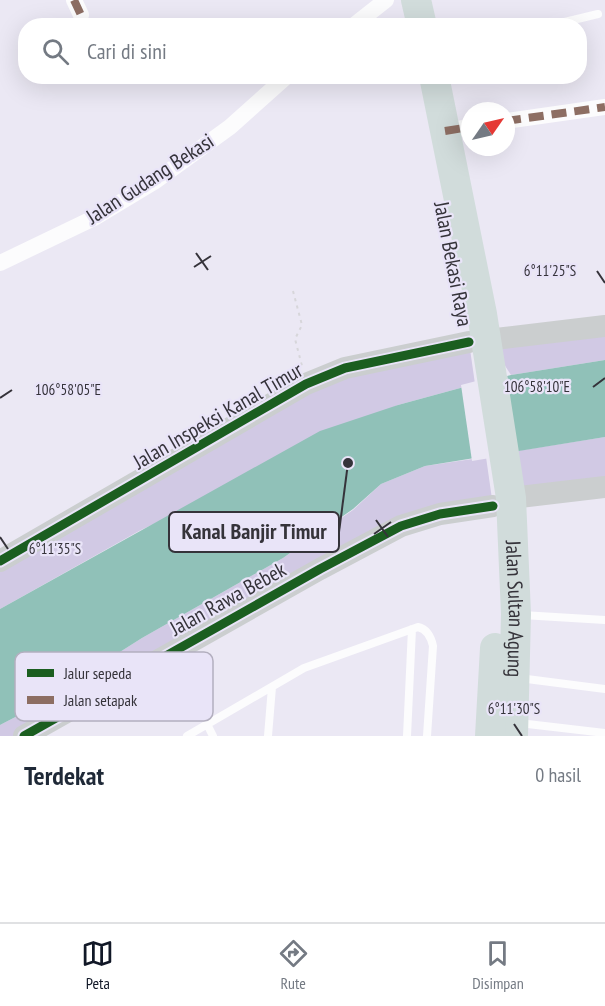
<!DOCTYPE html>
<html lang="id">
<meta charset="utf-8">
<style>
body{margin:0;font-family:"PT Sans Narrow",sans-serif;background:#f6f6f7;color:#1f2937}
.compass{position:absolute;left:461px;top:102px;width:54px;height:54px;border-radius:50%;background:#fff;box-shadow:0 6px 24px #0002;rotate:56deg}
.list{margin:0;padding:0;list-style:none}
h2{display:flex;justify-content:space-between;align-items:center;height:78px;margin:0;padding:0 24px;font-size:26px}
h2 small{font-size:20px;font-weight:400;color:#747a83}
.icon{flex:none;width:33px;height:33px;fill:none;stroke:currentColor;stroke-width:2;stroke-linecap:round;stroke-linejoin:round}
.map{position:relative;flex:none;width:605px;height:736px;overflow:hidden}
.search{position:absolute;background:#fff;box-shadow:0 6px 24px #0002;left:18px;right:18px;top:18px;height:66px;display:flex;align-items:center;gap:15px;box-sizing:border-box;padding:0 21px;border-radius:24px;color:#747a83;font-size:22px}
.sheet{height:186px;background:#fff}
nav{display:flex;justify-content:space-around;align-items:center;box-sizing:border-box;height:84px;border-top:2px solid #e0e1e3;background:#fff;font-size:16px;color:#747a83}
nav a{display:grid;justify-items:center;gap:3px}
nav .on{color:#111827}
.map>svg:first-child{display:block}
.green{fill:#d1c9e4}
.water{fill:#90c1b8}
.pier{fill:#ebe8f4}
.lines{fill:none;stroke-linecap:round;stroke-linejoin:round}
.path{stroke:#d7d6da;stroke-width:2;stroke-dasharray:3 4.5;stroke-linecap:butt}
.lane{stroke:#fcfcfd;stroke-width:8}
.street{stroke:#fcfcfd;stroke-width:16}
.secondary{stroke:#cbcecf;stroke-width:22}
.highway{stroke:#d1dcdb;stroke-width:30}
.quiet{stroke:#8d6e63;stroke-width:8;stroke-dasharray:15 8;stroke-linecap:butt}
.cycleway-casing{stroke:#e9e4f8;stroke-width:13}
.cycleway{stroke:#1b5e20;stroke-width:9}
.ticks{fill:none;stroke:#35333a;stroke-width:2}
.labels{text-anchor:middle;stroke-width:4.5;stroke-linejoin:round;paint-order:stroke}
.street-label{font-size:21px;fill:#35333a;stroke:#e9e4f8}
.key{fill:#e9e4f8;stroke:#b3afbf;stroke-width:1.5}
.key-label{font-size:16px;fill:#35333a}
.ticks-label{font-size:15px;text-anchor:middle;fill:#35333a;stroke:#e9e4f8;stroke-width:4.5;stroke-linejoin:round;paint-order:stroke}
.leader{fill:none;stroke:#35333a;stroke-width:2}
.callout-dot{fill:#35333a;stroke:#e9e4f8;stroke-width:2}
.callout{fill:#e9e4f8;stroke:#35333a;stroke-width:2}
.callout-label{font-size:22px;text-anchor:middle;font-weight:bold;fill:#35333a}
</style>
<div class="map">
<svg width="605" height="736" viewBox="0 0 605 736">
<rect width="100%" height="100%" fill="#ebe8f4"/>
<!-- green -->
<path class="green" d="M605,326V360L511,375L495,350Z
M469,342L475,384L398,405L139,531L0,609V561L306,384Z
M605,437V487L511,498L503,453Z
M486,457L493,506L441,514L24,736H0V725L25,712L142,638L283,558L353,510L381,484L425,466Z"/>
<!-- water -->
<path class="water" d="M605,360V437L425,466L381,484L353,509L283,558L142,638L25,712L0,725V609L320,431L398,405L475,384L511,375Z"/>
<!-- pier -->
<path class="pier" d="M507,373L515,454L472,461L461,385Z"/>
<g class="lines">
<!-- path -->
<path class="path" d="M293,291L302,325L295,339L302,366"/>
<!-- lane -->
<path class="lane" d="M548,26L598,14
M522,615L605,620
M519,678L605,689
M519,723L605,733
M207,724L213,736
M187,736L304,668L418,627C427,629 431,637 433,646L427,736
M268,736L272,687
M407,736L412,629"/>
<!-- street -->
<path class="street" d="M74,0L81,15
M353,26L386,0
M506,121L605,107
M445,131L470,127
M0,263L96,217L154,182L230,127L287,76"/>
<!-- secondary -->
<path class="secondary" d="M487,340L605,326
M511,498L605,487
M0,561L306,384L345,368L469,342
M24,736L320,569L401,526L440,514L493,506"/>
<!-- highway -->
<g class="highway">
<path d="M416,0L422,26"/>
<path id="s1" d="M434,76L482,314L511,498L516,614L513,736"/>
<path d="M490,736L495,648"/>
</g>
<!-- quiet -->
<path class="quiet" d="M74,0L81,15
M506,121L605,107
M445,131L470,127"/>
<!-- cycleway casing -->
<g class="cycleway-casing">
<path id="cycleway" d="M0,561L306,384L345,368L469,342
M24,736L320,569L401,526L440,514L493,506"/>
</g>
<!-- cycleway -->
<use href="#cycleway" class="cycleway"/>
</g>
<!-- ticks -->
<path class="ticks" d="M196,253L208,270M194,267L211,256M597,271L605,283M593,387L605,378M0,398L12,390M376,520L388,537M374,534L391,522M0,537L8,549M514,724L522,736"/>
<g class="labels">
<!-- street labels -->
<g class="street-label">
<text transform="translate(150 179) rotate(-33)" y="7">Jalan Gudang Bekasi</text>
<text transform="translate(453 264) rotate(79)" y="7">Jalan Bekasi Raya</text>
<text transform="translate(218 416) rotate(-30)" y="7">Jalan Inspeksi Kanal Timur</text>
<text transform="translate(228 599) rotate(-29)" y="7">Jalan Rawa Bebek</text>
<text dy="7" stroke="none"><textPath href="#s1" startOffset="540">Jalan Sultan Agung</textPath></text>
</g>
</g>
<!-- legend -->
<rect x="15" y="652" width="198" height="69" rx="9" class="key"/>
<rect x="27" y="669" width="27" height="8" fill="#1b5e20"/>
<rect x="27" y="696" width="27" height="8" fill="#8d6e63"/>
<g class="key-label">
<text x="64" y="679">Jalur sepeda</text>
<text x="64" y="706">Jalan setapak</text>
</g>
<g class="ticks-label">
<text x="550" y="276">6°11'25"S</text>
<text x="537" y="392">106°58'10"E</text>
<text x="68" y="395">106°58'05"E</text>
<text x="55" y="554">6°11'35"S</text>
<text x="514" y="714">6°11'30"S</text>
</g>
<!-- callouts -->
<path class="leader" d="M348 463L339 532"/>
<circle class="callout-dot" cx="348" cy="463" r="6"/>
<rect class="callout" x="169" y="512" width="170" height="40" rx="6"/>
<g class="callout-label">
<text x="254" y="539">Kanal Banjir Timur</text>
</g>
</svg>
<svg class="compass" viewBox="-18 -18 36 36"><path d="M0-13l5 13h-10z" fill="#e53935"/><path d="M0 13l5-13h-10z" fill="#747a83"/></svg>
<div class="search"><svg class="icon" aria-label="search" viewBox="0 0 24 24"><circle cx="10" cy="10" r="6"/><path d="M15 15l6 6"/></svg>Cari di sini</div>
</div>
<section class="sheet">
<h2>Terdekat<small>0 hasil</small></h2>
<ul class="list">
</ul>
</section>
<nav>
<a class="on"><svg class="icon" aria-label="map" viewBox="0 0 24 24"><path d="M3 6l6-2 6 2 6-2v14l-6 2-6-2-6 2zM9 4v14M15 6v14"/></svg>Peta</a>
<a><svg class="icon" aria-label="directions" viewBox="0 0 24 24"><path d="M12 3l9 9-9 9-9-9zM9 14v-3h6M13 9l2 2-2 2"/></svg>Rute</a>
<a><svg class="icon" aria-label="saved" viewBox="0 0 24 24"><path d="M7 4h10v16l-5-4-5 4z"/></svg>Disimpan</a>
</nav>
